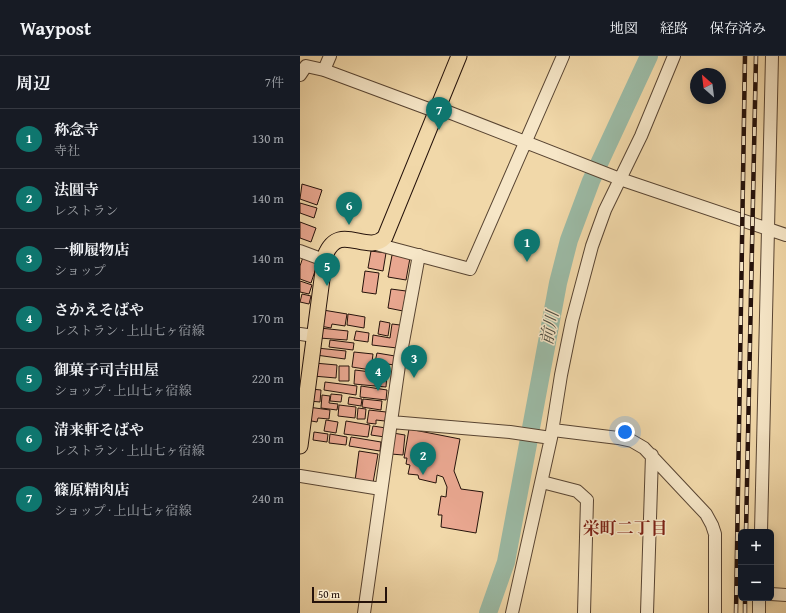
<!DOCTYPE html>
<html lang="ja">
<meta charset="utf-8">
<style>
body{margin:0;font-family:"Gentium Book Plus","Noto Serif JP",serif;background:#20242c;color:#f1f3f6}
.controls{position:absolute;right:12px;bottom:12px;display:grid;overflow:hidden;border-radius:6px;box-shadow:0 2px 10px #0003}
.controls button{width:36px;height:36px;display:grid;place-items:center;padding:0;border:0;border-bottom:1px solid #363941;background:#171b24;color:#f1f3f6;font:20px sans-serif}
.compass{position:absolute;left:390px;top:12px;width:36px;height:36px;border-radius:50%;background:#171b24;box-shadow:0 2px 10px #0003;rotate:332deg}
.scale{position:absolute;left:12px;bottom:10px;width:75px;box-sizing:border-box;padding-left:4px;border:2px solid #25120b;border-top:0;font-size:11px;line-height:14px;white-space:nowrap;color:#25120b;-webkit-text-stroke:3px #f6e6c7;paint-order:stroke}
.you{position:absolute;left:325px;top:376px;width:14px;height:14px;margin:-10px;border:3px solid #fff;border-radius:50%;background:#1a73e8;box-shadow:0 0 0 6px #1a73e833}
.badge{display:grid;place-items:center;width:26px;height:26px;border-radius:50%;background:#0f766e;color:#fff;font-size:13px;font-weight:700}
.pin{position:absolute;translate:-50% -33px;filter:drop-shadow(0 1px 2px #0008)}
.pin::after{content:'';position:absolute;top:21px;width:14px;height:12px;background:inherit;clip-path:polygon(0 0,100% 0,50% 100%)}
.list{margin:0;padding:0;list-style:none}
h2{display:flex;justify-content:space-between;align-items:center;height:52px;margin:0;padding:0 16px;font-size:17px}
h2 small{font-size:13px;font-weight:400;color:#9ea1a6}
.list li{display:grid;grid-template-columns:26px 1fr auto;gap:12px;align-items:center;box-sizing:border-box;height:60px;padding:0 16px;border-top:1px solid #363941}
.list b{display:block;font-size:15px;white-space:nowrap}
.list p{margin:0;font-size:13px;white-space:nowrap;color:#9ea1a6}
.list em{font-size:13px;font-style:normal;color:#9ea1a6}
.map{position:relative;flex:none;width:486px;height:557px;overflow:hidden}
header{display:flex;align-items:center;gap:24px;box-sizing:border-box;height:56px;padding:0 20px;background:#171b24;border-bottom:1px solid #363941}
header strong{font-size:19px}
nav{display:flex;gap:22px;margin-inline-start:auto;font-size:14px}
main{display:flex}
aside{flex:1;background:#171b24}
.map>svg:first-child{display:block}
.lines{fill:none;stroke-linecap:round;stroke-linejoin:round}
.river{stroke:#9bbaa5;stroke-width:18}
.building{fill:#e9a790;stroke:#25120b}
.minor-casing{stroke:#584432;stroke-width:14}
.major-casing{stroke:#25120b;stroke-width:17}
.minor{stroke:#f6e6c7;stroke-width:12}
.major{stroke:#f1d8a9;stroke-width:15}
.rail-casing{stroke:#25120b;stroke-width:4.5}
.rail{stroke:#f6e6c7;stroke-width:3;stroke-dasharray:9;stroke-linecap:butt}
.labels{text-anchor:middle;stroke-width:3;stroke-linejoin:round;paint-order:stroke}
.water-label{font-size:17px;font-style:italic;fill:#4e4d41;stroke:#f6e6c7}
.neighbourhood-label{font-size:17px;font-weight:bold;fill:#7a1f14;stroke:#f6e6c7}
</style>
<header>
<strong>Waypost</strong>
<nav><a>地図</a><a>経路</a><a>保存済み</a></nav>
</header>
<main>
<aside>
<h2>周辺<small>7件</small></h2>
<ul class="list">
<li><span class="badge">1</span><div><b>称念寺</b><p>寺社</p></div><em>130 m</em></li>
<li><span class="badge">2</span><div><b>法圓寺</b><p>レストラン</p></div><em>140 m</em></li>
<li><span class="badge">3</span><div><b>一柳履物店</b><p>ショップ</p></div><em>140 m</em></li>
<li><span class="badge">4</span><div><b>さかえそばや</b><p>レストラン · 上山七ヶ宿線</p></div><em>170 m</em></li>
<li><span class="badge">5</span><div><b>御菓子司吉田屋</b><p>ショップ · 上山七ヶ宿線</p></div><em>220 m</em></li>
<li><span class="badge">6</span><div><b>清来軒そばや</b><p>レストラン · 上山七ヶ宿線</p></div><em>230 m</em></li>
<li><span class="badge">7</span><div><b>篠原精肉店</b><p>ショップ · 上山七ヶ宿線</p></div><em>240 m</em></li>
</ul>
</aside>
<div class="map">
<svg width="486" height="557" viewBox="0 0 486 557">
<rect width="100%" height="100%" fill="#f1d8a9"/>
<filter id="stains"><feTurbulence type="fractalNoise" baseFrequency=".005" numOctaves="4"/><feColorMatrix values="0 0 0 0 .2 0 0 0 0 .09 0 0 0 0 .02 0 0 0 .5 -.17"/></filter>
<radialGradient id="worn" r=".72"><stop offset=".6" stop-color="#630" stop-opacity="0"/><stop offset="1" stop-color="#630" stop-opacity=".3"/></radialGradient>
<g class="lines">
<!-- river -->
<path class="river" d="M188,557L206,506L258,227L269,184L291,125L349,0"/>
</g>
<!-- building -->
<path class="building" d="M2,128L22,134L17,149L0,143Z
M0,147L17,152L14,162L0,157Z
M0,166L16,172L11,186L0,182Z
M71,195L86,197L83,215L68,212Z
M92,199L110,202L106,224L88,221Z
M3,201L18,206L11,227L0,223V210Z
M65,215L79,217L76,238L62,236Z
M0,225L12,229L9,238L0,236Z
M91,233L106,235L103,255L88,252Z
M2,238L11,240L9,248L0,246Z
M23,254L47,258L45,270L32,268L31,272L20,270Z
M48,258L65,261L64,272L47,269Z
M80,265L90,267L88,280L78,278Z
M92,268L100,269L97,292L72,289L73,279L90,282Z
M20,272L48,275L47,284L19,282Z
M56,275L69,277L68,286L54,284Z
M30,284L54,287L53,294L29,291Z
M17,292L46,295L45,303L16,299Z
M54,296L73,298L71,314L52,311Z
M77,297L95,300L94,309L75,306Z
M14,307L37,309L36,322L13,320Z
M39,310H49V325H39Z
M55,314L87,318L86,331L54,328Z
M25,326L57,330L56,339L24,334Z
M61,330L87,334L86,344L60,341Z
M11,333L21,334L20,346L9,345Z
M31,338L42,339L41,346L30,345Z
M22,339L30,340L29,347L38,348L37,354L21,352Z
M49,341L62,343L61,350L48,348Z
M63,343L82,345L81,354L62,351Z
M39,349L56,351L55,362L38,360Z
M8,351L30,354L29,363L18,362L17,366L6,364Z
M58,352L66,353L65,363H57Z
M69,354L86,356L85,365L76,364V368L67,367Z
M26,364L38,366L36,377L24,375Z
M46,365L70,369L68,381L44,378Z
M73,370L86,372L85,381L71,379Z
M109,373L160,383L154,415L161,433L183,436L176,477L141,471L142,459H138L141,440L146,441L147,431L143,421L137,419L136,427L119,423L118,419L108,418L110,409L106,408L107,402H104Z
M14,376L28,378L27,386L13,384Z
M93,377L105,379L103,399L91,398Z
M30,378L47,381L46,389L29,387Z
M51,381L81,386L80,395L49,390Z
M59,395L78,398L73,427L55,425Z"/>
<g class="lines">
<!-- minor casing -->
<g class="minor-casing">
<path id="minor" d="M24,14L30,0
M0,19L6,10L24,14L137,56
M138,52L320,123L486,179
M72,187L170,213L263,0
M0,195L24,204
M0,278L14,280
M91,366L210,376L251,382
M253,374L318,382L332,385L344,392L406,458L412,469L415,478V557
M0,420L81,433
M242,426L277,435L287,444L284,557
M461,476L472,0
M471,538L486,539
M64,557L100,302L119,199
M212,557L251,382L261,319L272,265L292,190L305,154L341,80L374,0
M347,557L352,399
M459,557V542"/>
</g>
<!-- major casing -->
<g class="major-casing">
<path id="major" d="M0,390L25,200C39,164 67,200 85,181L159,0"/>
</g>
<!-- minor -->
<use href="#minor" class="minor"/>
<!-- major -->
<use href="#major" class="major"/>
<!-- rail casing -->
<g class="rail-casing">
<path id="rail" d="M446,476L456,0
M436,557L445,0
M445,557V542"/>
</g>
<!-- rail -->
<use href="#rail" class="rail"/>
</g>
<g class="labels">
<!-- water labels -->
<g class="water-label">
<text transform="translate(249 272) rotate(-79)" y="6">前川</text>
</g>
<!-- neighbourhood labels -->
<g class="neighbourhood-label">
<text x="325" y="478">栄町二丁目</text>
</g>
</g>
<rect width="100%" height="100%" filter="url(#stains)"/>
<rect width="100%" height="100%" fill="url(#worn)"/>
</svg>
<div class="controls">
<button>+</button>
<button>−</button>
</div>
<svg class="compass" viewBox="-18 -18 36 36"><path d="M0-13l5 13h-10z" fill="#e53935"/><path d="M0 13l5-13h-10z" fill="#9ea1a6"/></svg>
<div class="scale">50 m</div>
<div class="you"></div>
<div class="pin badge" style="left:227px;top:206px">1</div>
<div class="pin badge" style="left:123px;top:419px">2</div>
<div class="pin badge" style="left:114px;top:322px">3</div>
<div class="pin badge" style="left:78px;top:335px">4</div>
<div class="pin badge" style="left:27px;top:230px">5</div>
<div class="pin badge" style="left:49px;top:169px">6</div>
<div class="pin badge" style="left:139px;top:74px">7</div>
</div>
</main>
